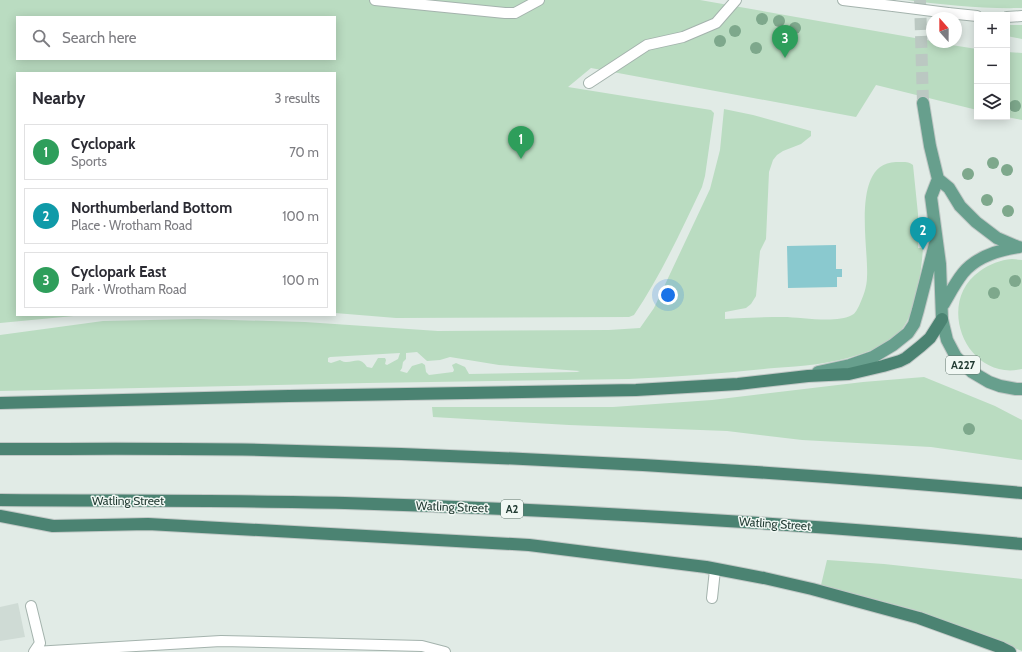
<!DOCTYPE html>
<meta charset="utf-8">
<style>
body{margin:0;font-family:Cabin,sans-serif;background:#f7f7f7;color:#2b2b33}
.controls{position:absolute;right:12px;top:12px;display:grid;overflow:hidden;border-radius:0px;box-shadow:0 2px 10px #0003}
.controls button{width:36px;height:36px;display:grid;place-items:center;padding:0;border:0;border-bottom:1px solid #e1e1e2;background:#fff;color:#2b2b33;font:20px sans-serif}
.compass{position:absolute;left:926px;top:12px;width:36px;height:36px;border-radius:50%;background:#fff;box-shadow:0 2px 10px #0003;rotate:339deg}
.you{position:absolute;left:668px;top:295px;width:14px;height:14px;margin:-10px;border:3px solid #fff;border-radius:50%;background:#1a73e8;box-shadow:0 0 0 6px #1a73e833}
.badge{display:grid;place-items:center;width:26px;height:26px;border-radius:50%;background:#834d46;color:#fff;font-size:13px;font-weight:700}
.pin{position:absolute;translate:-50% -33px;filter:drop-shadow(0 1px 2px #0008)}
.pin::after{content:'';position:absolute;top:21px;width:14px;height:12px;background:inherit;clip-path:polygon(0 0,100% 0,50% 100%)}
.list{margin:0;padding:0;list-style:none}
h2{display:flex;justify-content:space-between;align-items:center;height:52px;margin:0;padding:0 16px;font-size:17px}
h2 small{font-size:13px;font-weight:400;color:#7c7c81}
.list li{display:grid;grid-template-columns:26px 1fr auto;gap:12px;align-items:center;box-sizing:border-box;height:56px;margin:0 8px 8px;padding:0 8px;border:1px solid #e1e1e2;border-radius:0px}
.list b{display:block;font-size:15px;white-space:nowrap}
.list p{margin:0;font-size:13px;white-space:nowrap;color:#7c7c81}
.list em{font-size:13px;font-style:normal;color:#7c7c81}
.icon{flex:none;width:22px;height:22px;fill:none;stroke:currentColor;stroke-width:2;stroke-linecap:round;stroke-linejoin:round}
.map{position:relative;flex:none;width:1022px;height:652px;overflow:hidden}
.search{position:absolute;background:#fff;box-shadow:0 2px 10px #0003;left:16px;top:16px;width:320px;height:44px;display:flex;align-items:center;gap:10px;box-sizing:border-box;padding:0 14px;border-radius:0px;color:#7c7c81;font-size:15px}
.panel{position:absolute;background:#fff;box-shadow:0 2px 10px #0003;left:16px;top:72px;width:320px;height:244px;border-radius:0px}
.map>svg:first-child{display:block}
.built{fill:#cfdbd5}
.green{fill:#badcc1;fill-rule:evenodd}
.water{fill:#8ac9cf}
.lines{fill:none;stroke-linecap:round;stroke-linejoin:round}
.primary-tunnel{stroke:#bbc8c2;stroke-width:12;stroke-dasharray:12 6;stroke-linecap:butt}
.service-casing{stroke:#a4b3ad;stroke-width:12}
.primary-casing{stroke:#c1c8c6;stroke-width:14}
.trunk-casing{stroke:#c1c8c6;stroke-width:14}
.service{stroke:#fff;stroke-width:10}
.primary{stroke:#679f8d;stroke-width:12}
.trunk{stroke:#4b8372;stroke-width:12}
.service-bridge-casing{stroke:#a4b3ad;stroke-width:12;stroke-linecap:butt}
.service-bridge{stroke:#fff;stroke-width:10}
.tree{fill:#7ea88c}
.labels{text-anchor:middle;stroke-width:3;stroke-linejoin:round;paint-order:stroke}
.shield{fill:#f1f8f4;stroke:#60746d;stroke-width:1}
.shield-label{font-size:11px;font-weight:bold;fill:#223b33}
.street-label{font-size:12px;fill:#223b33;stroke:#f1f8f4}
</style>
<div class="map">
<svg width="1022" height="652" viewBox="0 0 1022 652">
<rect width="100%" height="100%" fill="#e1ebe6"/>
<!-- built -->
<path class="built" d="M18,603L25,637L0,641V607Z"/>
<!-- green -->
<path class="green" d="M0,0H700L932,41V42L977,49V110L876,85L856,117L591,68L568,87L711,110L714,113L705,176L702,187C681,231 661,275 634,315L629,317L396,318L335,313V73H17V315H84L0,323ZM17,17H335V59H17Z
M907,0H1022V8C983,9 945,5 907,0Z
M1007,25H1022V39L1007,36Z
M1007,52L1022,53V120L1007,117Z
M724,109L753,115L811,131V136L801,144L783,151L777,155L773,160L769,172L766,239L760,251L756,296L751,304L746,308L725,312V319C744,318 764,317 783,317C801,317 836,324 852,315C856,313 857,309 859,306C863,297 867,287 867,277C869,248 850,163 896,162C902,162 909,161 913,165L918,214V248H923C921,273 917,310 902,329C891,343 874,350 858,355C831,364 802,366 774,368C726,373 678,377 629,379L367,383L0,391V335L103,321L198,319L305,322L438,331L609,330L640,328L654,308L710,189L720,150ZM417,352L427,361L440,360L450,357L499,365L580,371L577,372L469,374L465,367L456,363L452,365L454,370L453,372L429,375L426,372L425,365L422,363L412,366L407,373L400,371L402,368L403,362L406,359V353ZM400,353L398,359L387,365L385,364L386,360L385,358H378L372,368L367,367C358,353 351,367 340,360L331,363L328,362V358L330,357Z
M1012,259L1022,260V369C967,382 934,303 980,271C990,264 1000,260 1012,259Z
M924,377L995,406L1022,420V460L931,447L802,440L727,431L569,425L433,417L432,407H613L712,400L863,382Z
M827,560L884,564L1022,579V651L919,611L821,585Z"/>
<!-- water -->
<path class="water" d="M836,245V269H842V277H837V287L788,288L787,246Z"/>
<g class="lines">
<!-- primary-tunnel -->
<path class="primary-tunnel" d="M920,0L923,103"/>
<!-- service casing -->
<g class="service-casing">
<path id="service" d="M375,0L505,13H515L539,0
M843,0L893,6
M948,13L977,16
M1007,17L1022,16
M589,83L647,45L683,37L716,23L736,0
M712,598L715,570
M31,606L40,643L34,652L221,641L422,646L445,652"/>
</g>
<!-- primary casing -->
<g class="primary-casing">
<path id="primary" d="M923,103L930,146L938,179L931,197L940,264L942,319L947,340L956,357L972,372L989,382L1000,386L1016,389H1022
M938,179L949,188L960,206L976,222L997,238L1018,247
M943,305C949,295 955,283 963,273C976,257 999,250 1019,247
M818,372L850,365L873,357L893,345L908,333L914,324L918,310L935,244"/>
</g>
<!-- trunk casing -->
<g class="trunk-casing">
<path id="trunk" d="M0,403L289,396L636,390L738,384L808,376L849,374L883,366L900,361L906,358L921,346L930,338L942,319
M0,449C87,449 175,448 262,450C516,456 769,470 1022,493
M0,500C115,501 230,500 345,503C571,510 797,523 1022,544
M0,516L53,526L148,524L529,545L706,567L764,578L812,589L919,618L1002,648L1010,652"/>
</g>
<!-- service -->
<use href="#service" class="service"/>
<!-- primary -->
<use href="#primary" class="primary"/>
<!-- trunk -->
<use href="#trunk" class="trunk"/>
<!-- service-bridge casing -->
<g class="service-bridge-casing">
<path id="service-bridge" d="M893,6L948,13"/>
</g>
<!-- service-bridge -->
<use href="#service-bridge" class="service-bridge"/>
</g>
<!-- trees -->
<g class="tree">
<circle cx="762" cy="19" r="6"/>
<circle cx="779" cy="21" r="6"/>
<circle cx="795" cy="28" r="6"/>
<circle cx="735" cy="31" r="6"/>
<circle cx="720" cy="41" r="6"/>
<circle cx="756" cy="48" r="6"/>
<circle cx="1015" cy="106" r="6"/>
<circle cx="993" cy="163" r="6"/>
<circle cx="1007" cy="170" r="6"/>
<circle cx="968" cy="174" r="6"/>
<circle cx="987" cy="200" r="6"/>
<circle cx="1008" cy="211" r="6"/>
<circle cx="1015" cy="281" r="6"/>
<circle cx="994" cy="293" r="6"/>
<circle cx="969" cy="429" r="6"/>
</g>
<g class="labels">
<!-- shield labels -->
<g class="shield">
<rect x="946" y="356" width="34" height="18" rx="3"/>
<rect x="501" y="500" width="22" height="18" rx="3"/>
</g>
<g class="shield-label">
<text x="963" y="369">A227</text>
<text x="512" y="513">A2</text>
</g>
<!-- street labels -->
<g class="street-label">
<text x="128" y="505">Watling Street</text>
<text transform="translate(452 507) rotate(2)" y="4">Watling Street</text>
<text transform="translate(775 524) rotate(4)" y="4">Watling Street</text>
</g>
</g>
</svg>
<div class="controls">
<button>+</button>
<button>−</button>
<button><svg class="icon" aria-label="layers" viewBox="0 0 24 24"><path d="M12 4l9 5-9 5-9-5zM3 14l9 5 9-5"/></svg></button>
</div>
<svg class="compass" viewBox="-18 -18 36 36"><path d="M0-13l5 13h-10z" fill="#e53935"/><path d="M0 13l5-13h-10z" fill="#7c7c81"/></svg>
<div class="you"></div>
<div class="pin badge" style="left:521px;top:159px;background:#2e9e5b">1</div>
<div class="pin badge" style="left:923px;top:250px;background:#0f9aa8">2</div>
<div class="pin badge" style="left:785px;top:58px;background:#2e9e5b">3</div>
<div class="search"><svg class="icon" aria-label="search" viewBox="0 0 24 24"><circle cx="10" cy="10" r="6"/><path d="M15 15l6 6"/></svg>Search here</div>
<section class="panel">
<h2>Nearby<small>3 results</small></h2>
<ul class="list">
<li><span class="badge" style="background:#2e9e5b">1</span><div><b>Cyclopark</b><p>Sports</p></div><em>70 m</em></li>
<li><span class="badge" style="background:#0f9aa8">2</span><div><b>Northumberland Bottom</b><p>Place · Wrotham Road</p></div><em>100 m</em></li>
<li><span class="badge" style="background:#2e9e5b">3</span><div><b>Cyclopark East</b><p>Park · Wrotham Road</p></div><em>100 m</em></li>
</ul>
</section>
</div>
